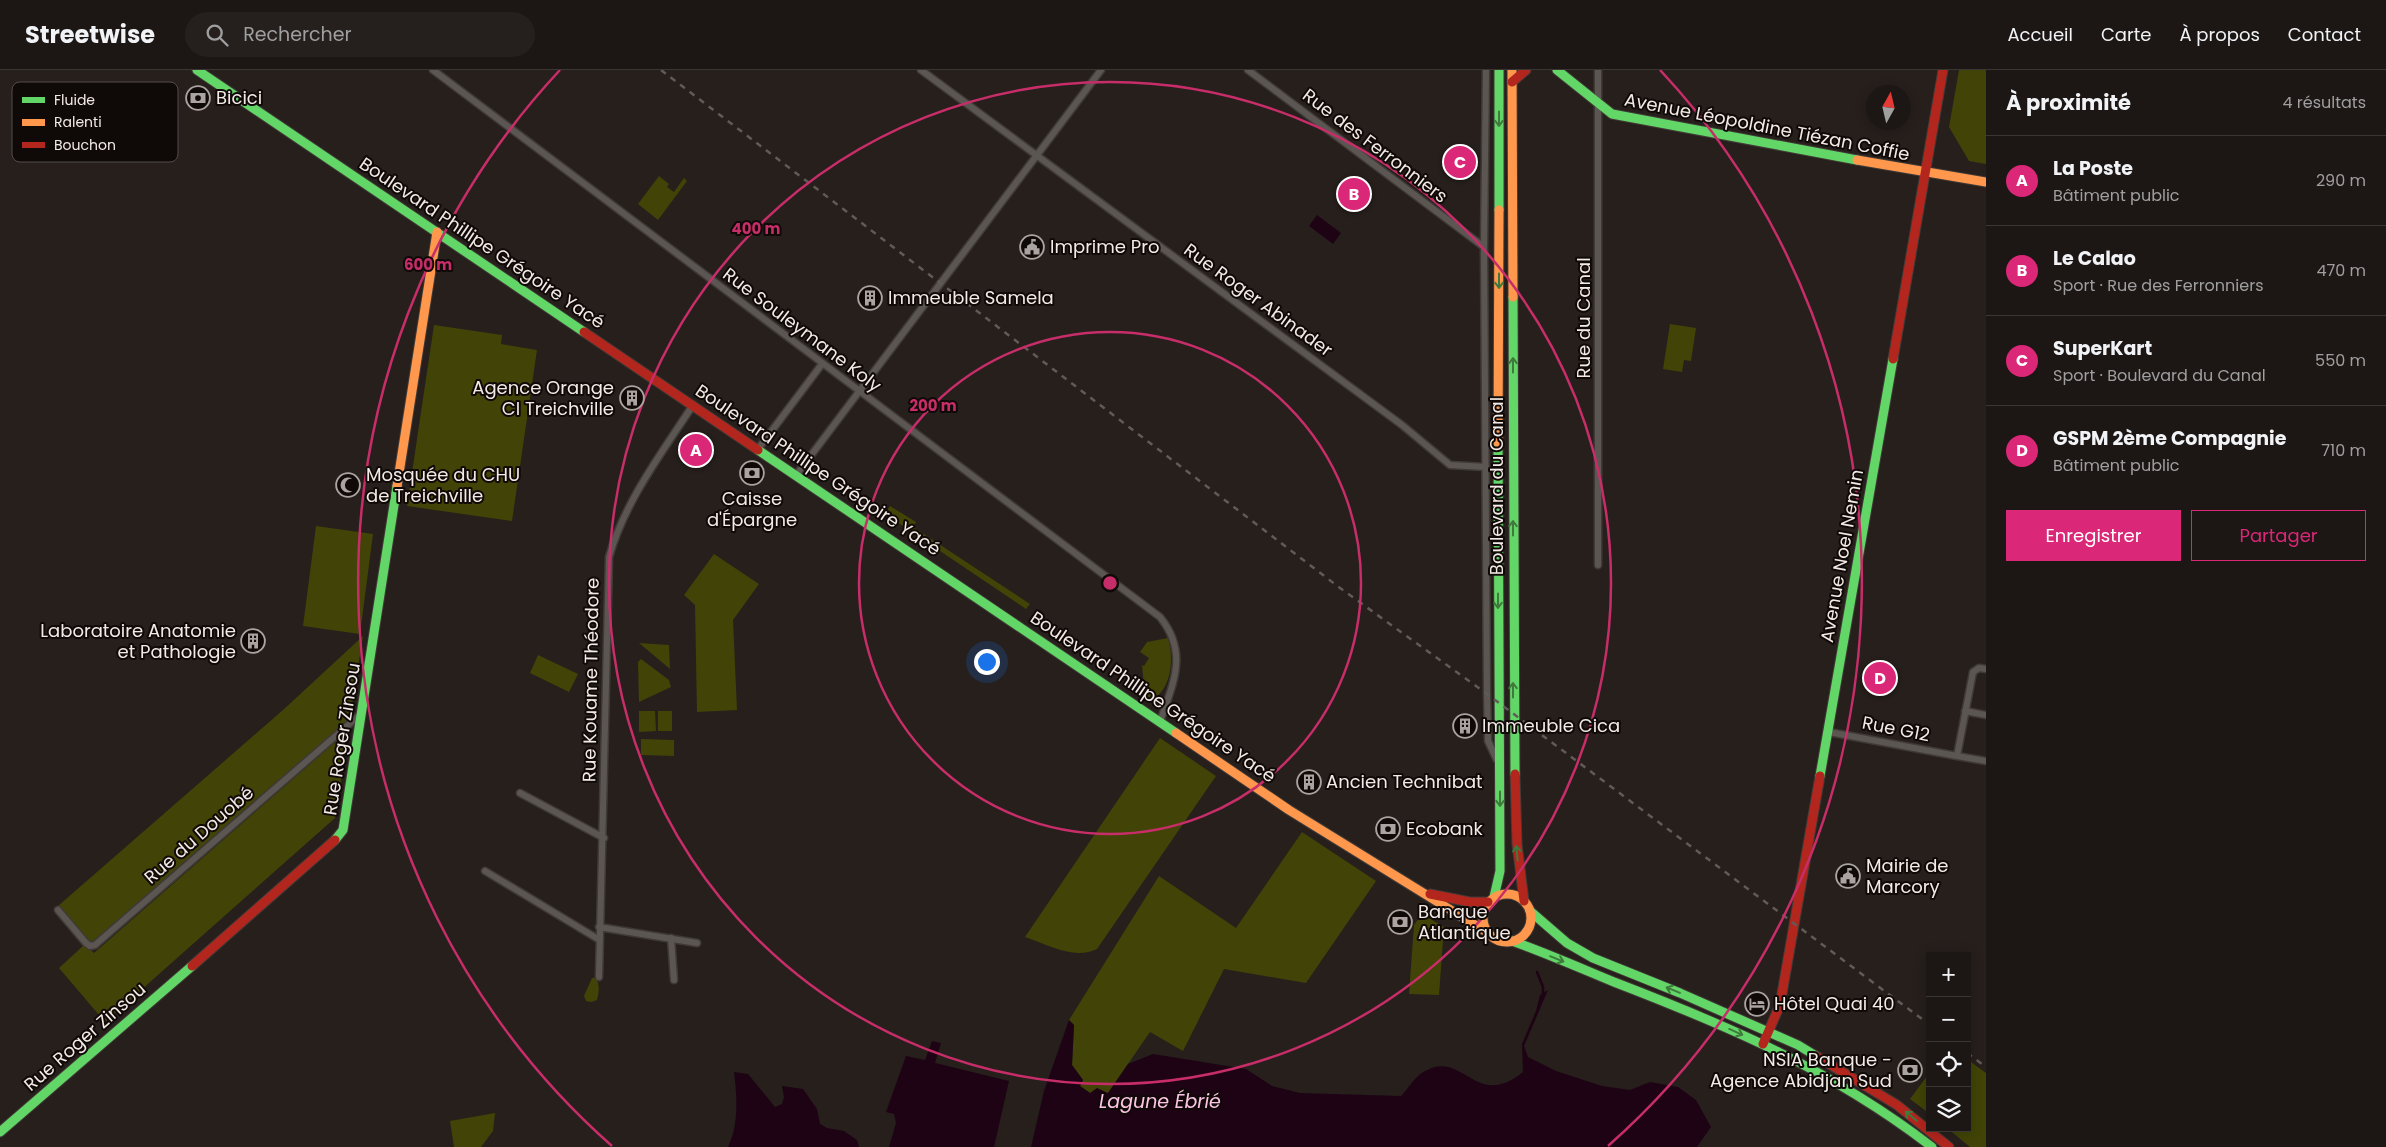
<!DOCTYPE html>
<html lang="fr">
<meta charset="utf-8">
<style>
body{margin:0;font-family:Poppins,sans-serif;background:#25201e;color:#f1f3f6}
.controls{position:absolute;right:15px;bottom:15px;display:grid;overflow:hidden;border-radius:0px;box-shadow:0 2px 12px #0003}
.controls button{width:45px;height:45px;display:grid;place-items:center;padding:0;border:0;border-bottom:1px solid #3a3634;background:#1c1715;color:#f1f3f6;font:25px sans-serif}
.compass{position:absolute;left:1866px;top:15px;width:45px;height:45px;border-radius:50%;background:#1c1715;box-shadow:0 2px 12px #0003;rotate:8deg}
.you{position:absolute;left:986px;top:591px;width:18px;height:18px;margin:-12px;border:4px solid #fff;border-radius:50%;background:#1a73e8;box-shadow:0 0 0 8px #1a73e833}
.badge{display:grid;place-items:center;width:32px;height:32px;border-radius:50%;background:#db2777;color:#fff;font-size:16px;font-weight:700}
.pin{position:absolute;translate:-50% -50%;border:2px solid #fff;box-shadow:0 1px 5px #0006}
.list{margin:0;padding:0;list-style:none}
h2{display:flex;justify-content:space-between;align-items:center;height:65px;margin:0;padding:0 20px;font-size:21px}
h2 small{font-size:16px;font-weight:400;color:#a09fa0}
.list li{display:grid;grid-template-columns:32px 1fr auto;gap:15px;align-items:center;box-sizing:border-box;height:90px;padding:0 20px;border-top:1px solid #3a3634}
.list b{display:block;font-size:19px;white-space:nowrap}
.list p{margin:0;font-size:16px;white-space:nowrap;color:#a09fa0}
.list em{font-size:16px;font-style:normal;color:#a09fa0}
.actions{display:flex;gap:10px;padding:15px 20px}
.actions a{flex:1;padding:11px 0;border:1px solid #db2777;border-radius:0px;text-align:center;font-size:18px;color:#db2777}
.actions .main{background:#db2777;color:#fff}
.icon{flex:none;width:28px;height:28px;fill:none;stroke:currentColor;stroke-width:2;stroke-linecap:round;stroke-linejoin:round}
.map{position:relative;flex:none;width:1986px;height:1077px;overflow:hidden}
header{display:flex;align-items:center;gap:30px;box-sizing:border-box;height:70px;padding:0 25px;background:#1c1715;border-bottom:1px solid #3a3634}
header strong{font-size:24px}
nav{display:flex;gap:28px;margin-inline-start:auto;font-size:18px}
.search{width:350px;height:45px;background:#25201e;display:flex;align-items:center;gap:12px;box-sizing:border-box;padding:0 18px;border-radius:28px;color:#a09fa0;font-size:19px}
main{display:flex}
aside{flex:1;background:#1c1715}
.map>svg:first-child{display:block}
.green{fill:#414406}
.water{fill:#1e0314}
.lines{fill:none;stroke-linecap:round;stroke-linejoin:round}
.stream{stroke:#1e0314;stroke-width:2.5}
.street-casing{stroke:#403a37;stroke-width:9}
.fast-casing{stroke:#403a37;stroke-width:11}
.slow-casing{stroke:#403a37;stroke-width:11}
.jam-casing{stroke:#403a37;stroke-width:11}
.street{stroke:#5c5653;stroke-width:6}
.fast{stroke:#63d668;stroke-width:9}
.slow{stroke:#ff974d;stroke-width:9}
.jam{stroke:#b3261e;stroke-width:9}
.rail{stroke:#615b58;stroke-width:2.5;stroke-dasharray:6 6;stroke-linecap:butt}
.oneway{stroke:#3d7a3c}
.ring{fill:none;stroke:#c72d69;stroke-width:2.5}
.labels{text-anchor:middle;stroke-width:4;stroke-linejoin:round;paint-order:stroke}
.poi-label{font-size:18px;fill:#f3eae5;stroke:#0f0907;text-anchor:start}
.street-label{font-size:18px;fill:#f3eae5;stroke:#0f0907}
.water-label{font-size:19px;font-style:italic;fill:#fdc4e5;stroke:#0f0907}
.key{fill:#0f0907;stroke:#534c4a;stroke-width:1}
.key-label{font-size:14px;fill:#f3eae5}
.centre{fill:#c72d69;stroke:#0f0907;stroke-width:2.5}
.ring-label{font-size:15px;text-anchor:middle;font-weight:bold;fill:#c72d69;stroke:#0f0907;stroke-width:4;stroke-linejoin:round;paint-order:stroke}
</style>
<header>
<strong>Streetwise</strong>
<div class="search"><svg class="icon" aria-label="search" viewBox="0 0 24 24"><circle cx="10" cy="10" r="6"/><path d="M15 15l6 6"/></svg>Rechercher</div>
<nav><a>Accueil</a><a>Carte</a><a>À propos</a><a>Contact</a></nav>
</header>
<main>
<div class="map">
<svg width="1986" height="1077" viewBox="0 0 1986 1077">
<rect width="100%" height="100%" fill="#261f1c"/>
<!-- green -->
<path class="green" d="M1959,0H1986V94L1969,91L1949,57Z
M659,106L669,114L667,117L674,122L684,108L687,111L658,150L638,134Z
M1670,254L1696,258L1691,291L1684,290L1682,302L1663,299Z
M434,255L502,265L501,274L537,280L512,451L407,436Z
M890,436L916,452L913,457L1030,534L1026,539L885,444Z
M316,456L373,464L360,564L303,556Z
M714,484L759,514L733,550L737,640L697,642L695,535L684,525Z
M363,566L350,648L91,873L58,836L283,640Z
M1168,568C1174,588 1172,619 1152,630L1145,627L1142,595L1144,596L1149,588L1140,582L1147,572Z
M639,573L669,575L670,599Z
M538,585L578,604L569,622L530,603Z
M641,589L669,610L671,617L639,632L638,592Z
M639,641H655L656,661L639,662Z
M658,641H672V661H658Z
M349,660L335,748L105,952L59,898L85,874L94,883Z
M1160,668L1216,706L1097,879C1074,890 1049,875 1025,867Z
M641,669L674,670V686L641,685Z
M1302,762L1376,811L1306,913L1224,899L1183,981L1150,962L1108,1023H1090L1080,1016L1083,1010L1072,995L1074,955L1069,950L1159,806L1236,858Z
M1422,844L1444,857L1439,925L1409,924L1414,855Z
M592,908H596C600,915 599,922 597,930L591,932L586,931L584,926Z
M1967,989L1986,1003V1077H1970L1947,1058H1967Z
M1930,1002V1044L1910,1029Z
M495,1043L493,1061L481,1077H454L450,1051Z"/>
<!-- water -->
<path class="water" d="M1317,145L1341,163L1333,174L1309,156Z
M1548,920L1524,976L1528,987L1556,1001L1602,1016L1630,1020L1650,1012L1678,1017L1696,1030L1711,1057L1697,1077H1031L1044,1021L1069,950L1074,955L1072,995L1083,1010L1080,1016L1090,1023L1097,1018L1108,1023L1128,994L1153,984L1246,999L1272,1016L1300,1023L1401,1026C1409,1018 1414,1007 1425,1001C1464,979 1475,1041 1523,1002L1522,974L1536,941L1540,925Z
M932,971L941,973L935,993L1009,1011L994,1077H889L896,1053L894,1044L886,1042L906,986L925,990Z
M734,1002L748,1004L775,1037L782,1034L784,1027L782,1016L803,1019L817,1039L820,1054L827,1058L844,1061L857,1070L859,1077H728C739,1055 737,1025 734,1002Z"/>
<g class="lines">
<!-- stream -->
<path class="stream" d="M1537,902L1543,917V923"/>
<!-- street casing -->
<g class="street-casing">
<path id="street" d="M433,0L1160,547C1189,583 1173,613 1160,652
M921,0L1402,355L1450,395L1486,397
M1248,0L1484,177
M1486,0L1484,177L1487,624L1488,671L1497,690
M1598,0V495
M758,379L822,294
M797,404L1101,0
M1986,599L1979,598L1973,602L1957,686L1986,691
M1965,641L1986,645
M1829,662L1957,686
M520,723L604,768
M485,801L598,869
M58,840L86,873L90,876L95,875L362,643
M599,857L697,873
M671,868L674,910
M599,907L609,487C625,431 661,384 693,335"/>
</g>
<!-- fast casing -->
<g class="fast-casing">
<path id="fast" d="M197,0L584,262
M1557,0L1612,44L1857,90
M1499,140V0
M1513,227L1515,704
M758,380L1176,663
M1820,706L1893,289
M335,770L343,760L397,416
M1494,827L1500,801L1498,373
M1530,841L1567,873L1593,888L1680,923L1798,975L1816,986
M1512,871C1546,883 1580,898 1614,912C1731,957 1832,1000 1932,1077
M0,1062L192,896"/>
</g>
<!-- slow casing -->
<g class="slow-casing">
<path id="slow" d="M1512,0L1513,227
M1857,90L1986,112
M1498,373L1499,140
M397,416L437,162
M1176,663L1289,740L1488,863
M1483 848a24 24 0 1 1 48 0a24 24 0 1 1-48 0Z"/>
</g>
<!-- jam casing -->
<g class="jam-casing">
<path id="jam" d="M1512,12L1526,0
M584,262L758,380
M1893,289L1943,0
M1515,704L1517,774L1524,831
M1430,824L1470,832H1488
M192,896L335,770
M1763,974L1780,935L1820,706
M1816,986L1897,1035L1949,1077"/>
</g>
<!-- street -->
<use href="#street" class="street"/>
<!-- fast -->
<use href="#fast" class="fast"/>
<!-- slow -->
<use href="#slow" class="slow"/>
<!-- jam -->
<use href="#jam" class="jam"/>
<!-- rail -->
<path class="rail" d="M661,0L1340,518L1487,624L1930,955
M1967,983L1986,997"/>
</g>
<!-- one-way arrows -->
<defs><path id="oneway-shaft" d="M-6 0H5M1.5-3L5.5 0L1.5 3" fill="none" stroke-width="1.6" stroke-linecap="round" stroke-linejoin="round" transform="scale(1.25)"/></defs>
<g class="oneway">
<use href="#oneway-shaft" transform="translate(1499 49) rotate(90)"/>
<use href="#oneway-shaft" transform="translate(1499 211) rotate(90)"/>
<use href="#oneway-shaft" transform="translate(1513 295) rotate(-90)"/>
<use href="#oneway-shaft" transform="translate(1513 458) rotate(-90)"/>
<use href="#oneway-shaft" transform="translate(1498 531) rotate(90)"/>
<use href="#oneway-shaft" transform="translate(1513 620) rotate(-90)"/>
<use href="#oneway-shaft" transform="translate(1500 729) rotate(90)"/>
<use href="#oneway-shaft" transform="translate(1517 783) rotate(-95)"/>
<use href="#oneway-shaft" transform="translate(1557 889) rotate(22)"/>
<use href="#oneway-shaft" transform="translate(1673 920) rotate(-158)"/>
<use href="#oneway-shaft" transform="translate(1736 962) rotate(24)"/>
<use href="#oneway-shaft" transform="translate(1911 1046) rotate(-141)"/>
</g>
<!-- distance rings -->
<g class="ring">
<circle cx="1110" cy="513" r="251"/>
<circle cx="1110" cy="513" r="501"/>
<path d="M612 1076A752 752 0 0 1 560 0M1660 0A752 752 0 0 1 1608 1076"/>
</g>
<!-- icons -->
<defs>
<g id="bank-ring" transform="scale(1.25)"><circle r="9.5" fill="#0f0907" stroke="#aba39f" stroke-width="1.5"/><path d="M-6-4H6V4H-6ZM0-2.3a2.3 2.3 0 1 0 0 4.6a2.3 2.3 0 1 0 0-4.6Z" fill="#aba39f"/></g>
<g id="civic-ring" transform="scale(1.25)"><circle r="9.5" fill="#0f0907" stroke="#aba39f" stroke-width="1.5"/><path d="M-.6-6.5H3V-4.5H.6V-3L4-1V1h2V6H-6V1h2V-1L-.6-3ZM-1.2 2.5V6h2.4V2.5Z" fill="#aba39f"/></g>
<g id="building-ring" transform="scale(1.25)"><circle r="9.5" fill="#0f0907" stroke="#aba39f" stroke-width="1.5"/><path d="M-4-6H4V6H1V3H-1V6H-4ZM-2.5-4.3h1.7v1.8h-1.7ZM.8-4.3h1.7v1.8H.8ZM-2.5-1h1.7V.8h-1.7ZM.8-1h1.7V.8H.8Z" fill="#aba39f"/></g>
<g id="mosque-ring" transform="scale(1.25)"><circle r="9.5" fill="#0f0907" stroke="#aba39f" stroke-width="1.5"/><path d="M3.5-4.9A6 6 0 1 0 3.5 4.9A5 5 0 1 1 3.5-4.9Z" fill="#aba39f"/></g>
<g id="hotel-ring" transform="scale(1.25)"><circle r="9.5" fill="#0f0907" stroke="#aba39f" stroke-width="1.5"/><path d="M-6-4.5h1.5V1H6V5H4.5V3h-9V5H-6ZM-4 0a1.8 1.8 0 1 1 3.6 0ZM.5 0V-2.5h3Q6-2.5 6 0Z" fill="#aba39f"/></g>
</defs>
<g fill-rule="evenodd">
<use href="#bank-ring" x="198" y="28"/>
<use href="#civic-ring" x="1032" y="177"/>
<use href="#building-ring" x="870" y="228"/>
<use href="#building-ring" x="632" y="328"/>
<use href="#bank-ring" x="752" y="403"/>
<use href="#mosque-ring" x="348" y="415"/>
<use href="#building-ring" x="253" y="571"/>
<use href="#building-ring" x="1465" y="656"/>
<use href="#building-ring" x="1309" y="712"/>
<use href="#bank-ring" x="1388" y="759"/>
<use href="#civic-ring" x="1848" y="806"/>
<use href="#bank-ring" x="1400" y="852"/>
<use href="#hotel-ring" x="1757" y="934"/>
<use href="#bank-ring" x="1910" y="1000"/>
</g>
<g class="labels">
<!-- poi labels -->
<g class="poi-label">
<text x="216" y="34">Bicici</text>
<text x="1050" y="183">Imprime Pro</text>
<text x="888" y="234">Immeuble Samela</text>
<text x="614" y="324" text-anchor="end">Agence Orange<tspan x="614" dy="21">CI Treichville</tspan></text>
<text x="366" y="411">Mosquée du CHU<tspan x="366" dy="21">de Treichville</tspan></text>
<text x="752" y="435" text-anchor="middle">Caisse<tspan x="752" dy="21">d'Épargne</tspan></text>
<text x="236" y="567" text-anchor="end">Laboratoire Anatomie<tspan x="236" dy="21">et Pathologie</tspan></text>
<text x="1482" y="662">Immeuble Cica</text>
<text x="1326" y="718">Ancien Technibat</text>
<text x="1406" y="765">Ecobank</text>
<text x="1866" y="802">Mairie de<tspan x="1866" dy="21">Marcory</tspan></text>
<text x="1418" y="848">Banque<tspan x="1418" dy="21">Atlantique</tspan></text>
<text x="1774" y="940">Hôtel Quai 40</text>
<text x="1892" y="996" text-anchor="end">NSIA Banque -<tspan x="1892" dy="21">Agence Abidjan Sud</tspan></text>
</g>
<!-- street labels -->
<g class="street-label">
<text transform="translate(1767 57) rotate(11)" y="6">Avenue Léopoldine Tiézan Coffie</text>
<text transform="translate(1375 76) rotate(37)" y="6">Rue des Ferronniers</text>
<text transform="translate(482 173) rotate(34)" y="6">Boulevard Phillipe Grégoire Yacé</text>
<text transform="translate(1258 230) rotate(36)" y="6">Rue Roger Abinader</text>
<text transform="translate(1584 248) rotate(-90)" y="6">Rue du Canal</text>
<text transform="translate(802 260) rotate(37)" y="6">Rue Souleymane Koly</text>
<text transform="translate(818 400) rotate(34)" y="6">Boulevard Phillipe Grégoire Yacé</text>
<text transform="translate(1497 416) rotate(-90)" y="6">Boulevard du Canal</text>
<text transform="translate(1842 486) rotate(-80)" y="6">Avenue Noel Nemin</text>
<text transform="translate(591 610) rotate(-89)" y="6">Rue Kouame Théodore</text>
<text transform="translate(1153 627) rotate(34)" y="6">Boulevard Phillipe Grégoire Yacé</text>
<text transform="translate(1896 659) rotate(11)" y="6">Rue G12</text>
<text transform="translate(342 669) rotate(-81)" y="6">Rue Roger Zinsou</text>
<text transform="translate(199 765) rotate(-41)" y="6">Rue du Douobé</text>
<text transform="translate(85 967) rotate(-41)" y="6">Rue Roger Zinsou</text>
</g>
<!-- water labels -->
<g class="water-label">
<text x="1160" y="1038">Lagune Ébrié</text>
</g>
</g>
<!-- legend -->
<rect x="12" y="12" width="166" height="80" rx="8" class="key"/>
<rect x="22" y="27" width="23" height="6" fill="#63d668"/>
<rect x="22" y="49" width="23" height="7" fill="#ff974d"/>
<rect x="22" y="72" width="23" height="6" fill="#b3261e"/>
<g class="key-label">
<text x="54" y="35">Fluide</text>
<text x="54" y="57">Ralenti</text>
<text x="54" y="80">Bouchon</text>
</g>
<circle cx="1110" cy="513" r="8" class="centre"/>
<g class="ring-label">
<text x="756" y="164">400 m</text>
<text x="428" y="200">600 m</text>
<text x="933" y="341">200 m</text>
</g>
</svg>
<div class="controls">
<button>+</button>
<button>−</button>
<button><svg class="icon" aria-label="locate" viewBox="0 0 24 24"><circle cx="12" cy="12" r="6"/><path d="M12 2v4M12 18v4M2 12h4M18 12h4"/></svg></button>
<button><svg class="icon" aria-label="layers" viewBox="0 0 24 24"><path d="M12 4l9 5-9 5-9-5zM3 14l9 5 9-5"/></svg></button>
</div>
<svg class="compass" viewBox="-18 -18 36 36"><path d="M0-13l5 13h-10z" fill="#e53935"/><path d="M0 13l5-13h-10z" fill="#a09fa0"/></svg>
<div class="you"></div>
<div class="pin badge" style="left:696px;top:380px">A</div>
<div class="pin badge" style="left:1354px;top:124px">B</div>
<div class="pin badge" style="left:1460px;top:92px">C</div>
<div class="pin badge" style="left:1880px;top:608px">D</div>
</div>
<aside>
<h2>À proximité<small>4 résultats</small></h2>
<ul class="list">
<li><span class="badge">A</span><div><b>La Poste</b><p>Bâtiment public</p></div><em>290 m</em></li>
<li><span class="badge">B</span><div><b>Le Calao</b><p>Sport · Rue des Ferronniers</p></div><em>470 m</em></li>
<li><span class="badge">C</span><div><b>SuperKart</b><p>Sport · Boulevard du Canal</p></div><em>550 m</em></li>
<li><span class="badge">D</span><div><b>GSPM 2ème Compagnie</b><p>Bâtiment public</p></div><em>710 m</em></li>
</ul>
<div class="actions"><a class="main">Enregistrer</a><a>Partager</a></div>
</aside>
</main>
